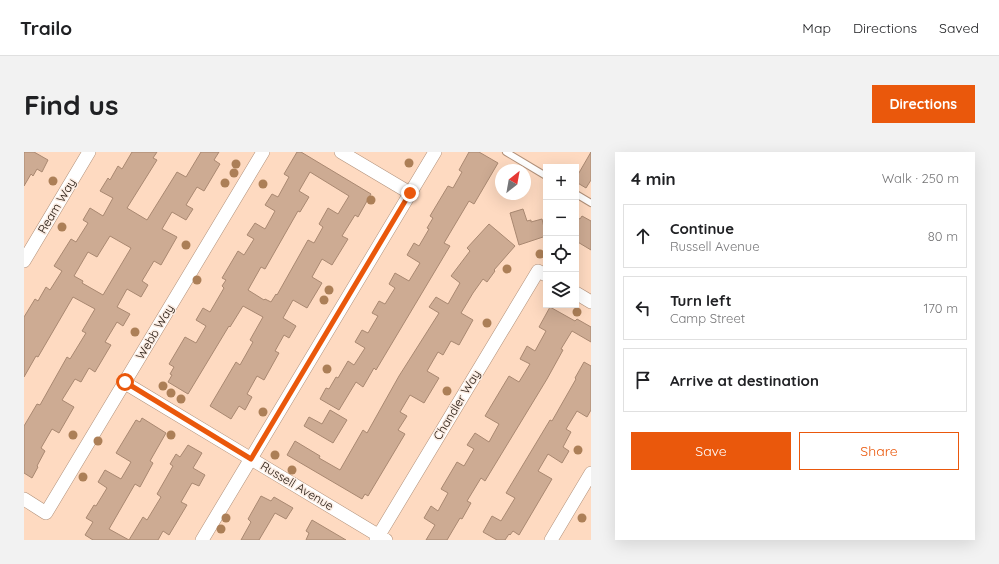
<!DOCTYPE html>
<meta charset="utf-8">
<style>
body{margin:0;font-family:Quicksand,sans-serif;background:#f2f2f2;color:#202124}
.controls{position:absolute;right:12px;top:12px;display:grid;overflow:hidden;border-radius:0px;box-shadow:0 4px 16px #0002}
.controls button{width:36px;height:36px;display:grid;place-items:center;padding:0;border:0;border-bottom:1px solid #e0e0e0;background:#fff;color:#202124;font:20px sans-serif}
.compass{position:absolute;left:471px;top:12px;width:36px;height:36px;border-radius:50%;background:#fff;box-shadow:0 4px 16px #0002;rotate:31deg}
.stop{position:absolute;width:12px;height:12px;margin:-9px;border:3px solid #ea580c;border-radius:50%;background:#fff}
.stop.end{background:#ea580c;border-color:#fff;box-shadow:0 1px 4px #0008}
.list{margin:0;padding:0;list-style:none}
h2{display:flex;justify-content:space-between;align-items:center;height:52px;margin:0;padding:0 16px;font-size:17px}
h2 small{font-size:13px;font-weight:400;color:#757577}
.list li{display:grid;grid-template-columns:26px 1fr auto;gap:12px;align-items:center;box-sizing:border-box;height:64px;margin:0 8px 8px;padding:0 8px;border:1px solid #e0e0e0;border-radius:0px}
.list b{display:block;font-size:15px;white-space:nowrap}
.list p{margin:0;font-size:13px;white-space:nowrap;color:#757577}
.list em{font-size:13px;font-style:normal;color:#757577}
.actions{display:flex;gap:8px;padding:12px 16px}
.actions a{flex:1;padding:9px 0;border:1px solid #ea580c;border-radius:0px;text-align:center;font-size:14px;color:#ea580c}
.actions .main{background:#ea580c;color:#fff}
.icon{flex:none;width:22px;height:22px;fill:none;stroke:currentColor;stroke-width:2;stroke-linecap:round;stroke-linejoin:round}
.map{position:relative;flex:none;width:567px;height:388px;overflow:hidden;border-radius:0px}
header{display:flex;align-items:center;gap:24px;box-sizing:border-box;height:56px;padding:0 20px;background:#fff;border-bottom:1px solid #e0e0e0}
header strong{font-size:19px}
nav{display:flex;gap:22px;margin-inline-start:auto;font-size:14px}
.intro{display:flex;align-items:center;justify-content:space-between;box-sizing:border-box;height:96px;padding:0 24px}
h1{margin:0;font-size:28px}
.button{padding:10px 18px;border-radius:0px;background:#ea580c;color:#fff;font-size:14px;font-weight:700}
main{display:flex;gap:24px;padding:0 24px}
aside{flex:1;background:#fff;border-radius:0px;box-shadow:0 4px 16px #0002}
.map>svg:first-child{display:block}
.building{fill:#cdab93;stroke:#a98871;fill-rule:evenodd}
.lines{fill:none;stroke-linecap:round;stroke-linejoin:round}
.lane-casing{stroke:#b19079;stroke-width:8}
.street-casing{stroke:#b19079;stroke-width:14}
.lane{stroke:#fff;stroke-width:6}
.street{stroke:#fff;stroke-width:13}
.tree{fill:#ac7f57}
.route{stroke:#ea580c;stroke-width:5}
.labels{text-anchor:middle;stroke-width:3;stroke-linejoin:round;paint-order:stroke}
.street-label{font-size:12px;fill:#1d1108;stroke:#fbece2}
</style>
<header>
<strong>Trailo</strong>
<nav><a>Map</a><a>Directions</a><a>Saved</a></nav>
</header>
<div class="intro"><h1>Find us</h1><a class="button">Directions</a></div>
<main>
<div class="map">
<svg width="567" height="388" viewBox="0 0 567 388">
<rect width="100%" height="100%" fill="#fedac1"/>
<!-- building -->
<path class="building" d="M0,0H10L24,8L18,20L13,17L9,24L7,22L0,34Z
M108,0H133L129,6L133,8L103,56L123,68L153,20L162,25L177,0H195L190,8L196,12L180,39L173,35L162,53L169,57L162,68L148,60L138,77L153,85L137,113L130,109L118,129L124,133L117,145L103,137L93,155L106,162L99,174L93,170L81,190L87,193L71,220L65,216L57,230L51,227L38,248L50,255L35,281L28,277L17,296L21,299L13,314L14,315L8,326L0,321V274L13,252L16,253L43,205L46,207L62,181L58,179L71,157L49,145L14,205L12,204L0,225V165L11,147L14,149L22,135L26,138L38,119L30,114L47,87L52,90L64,71L59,68L66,56L79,64L89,46L76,39L84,26L86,28L94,14L98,17ZM86,84L107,96L79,143L58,131L59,129L50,124L64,100L73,105Z
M273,0H277L347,42L334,65L331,63L318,84L324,87L308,113L298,107L288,125L298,131L283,156L269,148L259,166L272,174L265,186L260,183L251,199L255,201L240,228L233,224L223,242L228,245L221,258L215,254L207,267L186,254L212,210L216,213L229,190L226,188L239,165L219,154L206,175L205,174L164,242L144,230L148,223L146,222L150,215L145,212L161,185L172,191L182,174L172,168L179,156L186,160L200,136L198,134L202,128L198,126L214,99L220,103L230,87L223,83L231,71L241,77L251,59L241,53L248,42L254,45L265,25L260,22ZM286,20L325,44L314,62L304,56L295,72L299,75L290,91L284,88L253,143L252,142L247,150L241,147L240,148L224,138L237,115L241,117L274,59L276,60L285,45L275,39Z
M445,0H455L474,11L450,52L445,49L420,91L426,94L352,218L350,216L339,235L332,230L315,258L296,247L302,236L305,237L312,225L314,226L324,209L330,213L341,196L331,190L338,178L344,181L354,164L348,161L355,149L361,152L371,136L365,132L371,121L385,129L396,111L383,103L390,91L395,94L405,77L403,76L409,66L406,64L424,34L429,36L438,20L435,18Z
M567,0V28L562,36L552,30V26Z
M499,57L503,69L507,68V70L518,67L522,84L495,93L486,61Z
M558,64L567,69V98L552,89V65L556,67Z
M465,72L491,94L470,118L471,119L463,130L459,127L449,141L437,161L449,168L435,193L427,189L419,203L414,200L403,219L415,226L400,251L386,243L376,260L383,264L374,278L381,282L344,344L341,342L338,347L263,303L271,289L296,304L295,306L316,318L339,278L343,281L375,224L415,161L405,155L412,145L424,152L436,131L427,124L446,99L443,96Z
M526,155L551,169L553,167L567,175V190L548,179L537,197L539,198L523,227L461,329L457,326L443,349L447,351L438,367L436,366L423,388H402L411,373L400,366L407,354L414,359L424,341L417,337L433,310L440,314L450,297L443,293L451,281L465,290L475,272L461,264L485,224L495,230L506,212L496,207L503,194L511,199L522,179L515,175Z
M560,210L567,214V258L563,265L553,259L542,277L547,280L539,295L545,299L538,311L524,302L514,319L528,327L495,383L489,379L486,383L485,382L481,388H473L459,380L468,364L477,369L491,346L482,341L526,268L528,269L552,227L551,226Z
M306,258L323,268L309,291L280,274L285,265L298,272Z
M118,266L142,281L126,309L129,311L116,335L111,332L85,377L105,388H69L61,383L69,370L62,366L70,353L72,354L83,336L74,330L81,318L97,327L107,310L92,301L112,268L116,270Z
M164,293L178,301L169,316L181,323L175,334L168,331L157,350L163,353L145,383L139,379L134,388H105L119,365L123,368L137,345L133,342L149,314L146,312L152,302L156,305Z
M237,344L247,349L250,345L269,356L262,367L251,361L235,388H217L227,370L224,367Z
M288,368L322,388H282L285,381L282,379Z"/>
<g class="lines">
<!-- lane casing -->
<g class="lane-casing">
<path id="lane" d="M482,0L522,24
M552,42L567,51"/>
</g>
<!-- street casing -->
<g class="street-casing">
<path id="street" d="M317,0L386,41
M0,109L65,0
M552,141L567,150
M101,231L362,388
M0,347L22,361L239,0
M178,388L411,0
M352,388L514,119L522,123
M527,388L567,321"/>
</g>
<!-- lane -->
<use href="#lane" class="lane"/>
<!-- street -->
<use href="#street" class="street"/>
</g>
<!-- trees -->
<g class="tree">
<circle cx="385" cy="11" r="4.5"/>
<circle cx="212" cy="12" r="4.5"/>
<circle cx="210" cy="21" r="4.5"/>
<circle cx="29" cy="29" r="4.5"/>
<circle cx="201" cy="31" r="4.5"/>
<circle cx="239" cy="32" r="4.5"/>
<circle cx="347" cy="48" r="4.5"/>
<circle cx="38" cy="75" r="4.5"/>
<circle cx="162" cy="93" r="4.5"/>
<circle cx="516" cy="102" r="4.5"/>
<circle cx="483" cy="117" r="4.5"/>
<circle cx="173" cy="128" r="4.5"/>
<circle cx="305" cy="138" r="4.5"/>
<circle cx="300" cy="148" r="4.5"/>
<circle cx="553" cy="160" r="4.5"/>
<circle cx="463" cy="171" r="4.5"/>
<circle cx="111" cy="180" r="4.5"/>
<circle cx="303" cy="217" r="4.5"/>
<circle cx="139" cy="234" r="4.5"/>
<circle cx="423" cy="239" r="4.5"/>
<circle cx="147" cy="241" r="4.5"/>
<circle cx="157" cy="247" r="4.5"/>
<circle cx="239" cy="260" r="4.5"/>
<circle cx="49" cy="283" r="4.5"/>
<circle cx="147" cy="283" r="4.5"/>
<circle cx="74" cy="289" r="4.5"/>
<circle cx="554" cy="298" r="4.5"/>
<circle cx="251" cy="303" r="4.5"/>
<circle cx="268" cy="318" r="4.5"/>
<circle cx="59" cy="325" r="4.5"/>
<circle cx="202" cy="366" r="4.5"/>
<circle cx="558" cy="366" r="4.5"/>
<circle cx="197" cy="377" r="4.5"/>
</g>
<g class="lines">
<!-- route -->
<path class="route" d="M101,230L227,307L386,41"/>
</g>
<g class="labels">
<!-- street labels -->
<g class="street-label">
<text transform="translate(33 54) rotate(-59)" y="4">Ream Way</text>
<text transform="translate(131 180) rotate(-59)" y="4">Webb Way</text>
<text transform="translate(433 253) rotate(-59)" y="4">Chandler Way</text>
<text transform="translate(273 334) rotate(31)" y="4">Russell Avenue</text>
</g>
</g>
</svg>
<div class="controls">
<button>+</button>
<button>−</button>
<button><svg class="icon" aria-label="locate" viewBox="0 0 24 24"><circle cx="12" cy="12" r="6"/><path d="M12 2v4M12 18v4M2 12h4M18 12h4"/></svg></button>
<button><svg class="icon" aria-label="layers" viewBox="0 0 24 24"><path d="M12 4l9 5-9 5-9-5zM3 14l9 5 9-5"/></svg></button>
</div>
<svg class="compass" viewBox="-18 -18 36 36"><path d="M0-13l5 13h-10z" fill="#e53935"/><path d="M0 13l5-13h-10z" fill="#757577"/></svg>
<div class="stop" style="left:101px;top:230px"></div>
<div class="stop end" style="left:386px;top:41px"></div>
</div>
<aside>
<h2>4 min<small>Walk · 250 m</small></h2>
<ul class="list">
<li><svg class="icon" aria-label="ahead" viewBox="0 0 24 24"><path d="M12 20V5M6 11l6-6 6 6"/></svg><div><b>Continue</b><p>Russell Avenue</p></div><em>80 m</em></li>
<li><svg class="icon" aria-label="left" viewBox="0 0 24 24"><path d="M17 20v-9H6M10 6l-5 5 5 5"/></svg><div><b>Turn left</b><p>Camp Street</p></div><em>170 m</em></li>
<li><svg class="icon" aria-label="arrive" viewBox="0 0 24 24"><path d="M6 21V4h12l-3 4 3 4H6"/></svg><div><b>Arrive at destination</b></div></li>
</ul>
<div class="actions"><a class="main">Save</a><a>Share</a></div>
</aside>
</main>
